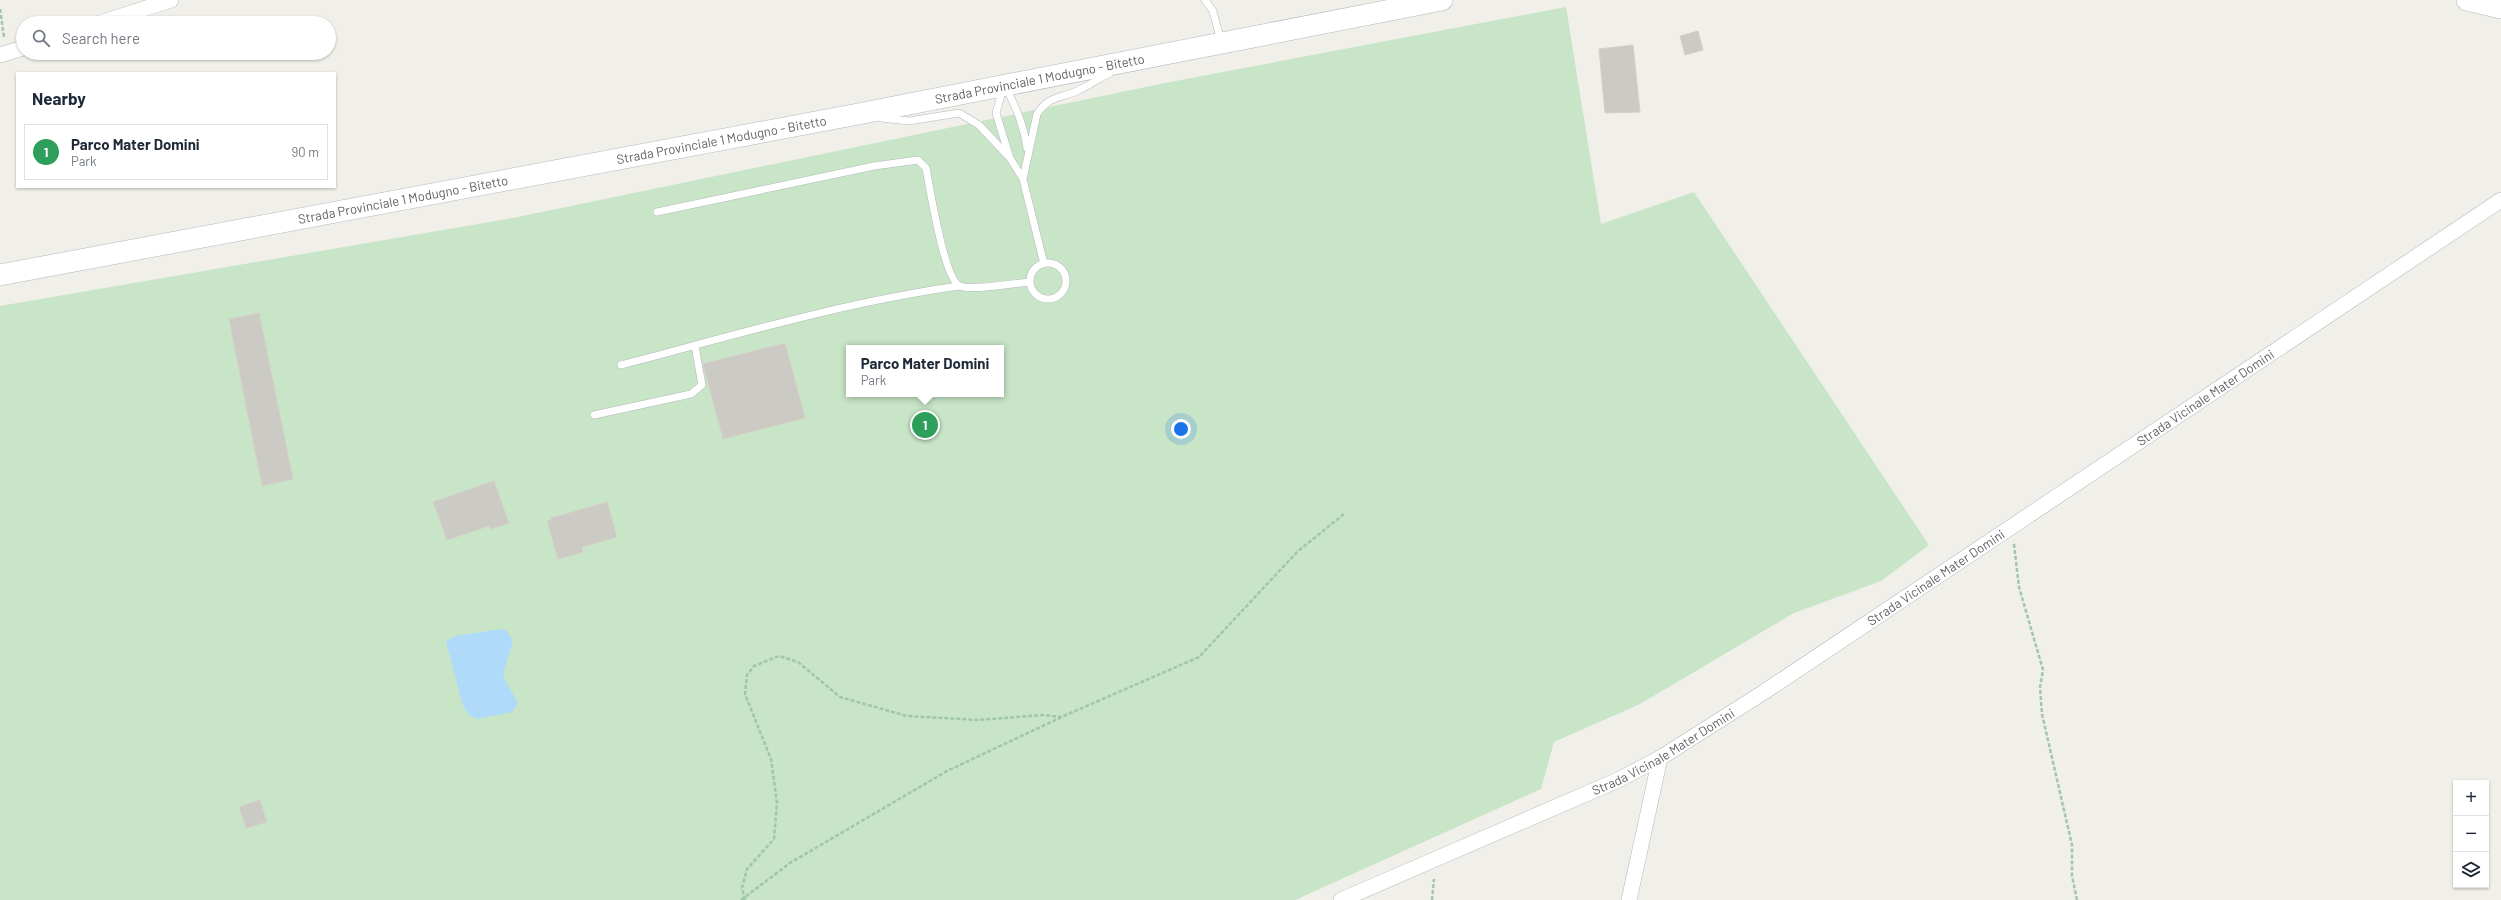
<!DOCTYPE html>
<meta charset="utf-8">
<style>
body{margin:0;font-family:Barlow,sans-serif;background:#f6f6f7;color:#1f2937}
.controls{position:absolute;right:12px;bottom:12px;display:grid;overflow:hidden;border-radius:0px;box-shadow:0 1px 3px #0004}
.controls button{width:36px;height:36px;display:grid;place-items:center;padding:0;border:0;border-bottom:1px solid #e0e1e3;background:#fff;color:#1f2937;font:20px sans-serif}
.you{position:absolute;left:1181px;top:429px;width:14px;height:14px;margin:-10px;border:3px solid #fff;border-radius:50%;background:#1a73e8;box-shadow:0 0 0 6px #1a73e833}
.badge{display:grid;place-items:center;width:26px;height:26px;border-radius:50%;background:#0f766e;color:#fff;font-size:13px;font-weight:700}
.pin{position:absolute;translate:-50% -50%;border:2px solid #fff;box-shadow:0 1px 4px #0006}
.popup{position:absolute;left:846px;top:345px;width:158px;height:52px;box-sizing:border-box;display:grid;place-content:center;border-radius:0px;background:#fff;filter:drop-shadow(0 1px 3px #0005);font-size:13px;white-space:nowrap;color:#747a83}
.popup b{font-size:15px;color:#1f2937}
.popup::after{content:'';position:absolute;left:50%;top:100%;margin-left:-8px;border:8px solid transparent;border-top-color:#fff}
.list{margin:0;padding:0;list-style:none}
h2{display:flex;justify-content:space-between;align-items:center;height:52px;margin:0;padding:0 16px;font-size:17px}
h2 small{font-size:13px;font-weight:400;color:#747a83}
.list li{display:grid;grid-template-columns:26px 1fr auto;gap:12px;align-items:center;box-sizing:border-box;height:56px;margin:0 8px 8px;padding:0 8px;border:1px solid #e0e1e3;border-radius:0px}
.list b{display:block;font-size:15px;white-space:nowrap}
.list p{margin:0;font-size:13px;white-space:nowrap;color:#747a83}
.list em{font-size:13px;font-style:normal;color:#747a83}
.icon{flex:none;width:22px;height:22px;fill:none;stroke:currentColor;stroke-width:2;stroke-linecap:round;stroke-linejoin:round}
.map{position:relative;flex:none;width:2501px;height:900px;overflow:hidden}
.search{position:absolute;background:#fff;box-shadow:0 1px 3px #0004;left:16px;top:16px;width:320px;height:44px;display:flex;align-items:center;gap:10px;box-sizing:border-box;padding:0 14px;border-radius:22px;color:#747a83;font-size:15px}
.panel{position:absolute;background:#fff;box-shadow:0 1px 3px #0004;left:16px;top:72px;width:320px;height:116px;border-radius:0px}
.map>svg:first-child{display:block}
.green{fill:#c8e5c7;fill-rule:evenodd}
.water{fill:#b0daf9}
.building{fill:#cccac5;stroke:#d5d0c7}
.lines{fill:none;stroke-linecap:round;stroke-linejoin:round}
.lane-casing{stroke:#b5b8bb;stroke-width:8}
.street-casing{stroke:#b5b8bb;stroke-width:16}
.secondary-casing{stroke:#b4b7bb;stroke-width:22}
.path{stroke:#a0c6ab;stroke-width:2.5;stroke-dasharray:4 2;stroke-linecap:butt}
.lane{stroke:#fff;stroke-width:7}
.street{stroke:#fff;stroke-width:15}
.secondary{stroke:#fff;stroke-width:21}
.labels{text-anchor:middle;stroke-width:3;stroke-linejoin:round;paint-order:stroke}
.street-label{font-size:13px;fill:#606367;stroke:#fff}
</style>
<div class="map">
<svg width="2501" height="900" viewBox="0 0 2501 900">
<rect width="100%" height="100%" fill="#f0efe9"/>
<!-- green -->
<path class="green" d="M1566,7L1601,224L1694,192L1929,545L1881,581L1794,613L1640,704L1554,742L1541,789L1295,900H0V306L513,218L1165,83ZM849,348H1001V394H849Z"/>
<!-- water -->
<path class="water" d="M501,629L506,630L513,640L503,676L518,703L512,712L477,719L469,715L463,706L446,641L455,636Z"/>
<!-- building -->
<path class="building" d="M1698,31L1703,50L1685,55L1680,36Z
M1633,45L1640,112L1605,113L1599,49Z
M259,313L293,479L262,486L229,319Z
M785,343L805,418L723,439L703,364Z
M494,481L509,523L491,529L489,526L447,540L433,502Z
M607,502L617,537L582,547L583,552L558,559L547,521L551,520V518Z
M260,800L267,822L246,828L239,807Z"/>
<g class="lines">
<!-- lane casing -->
<g class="lane-casing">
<path id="lane" d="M1205,0L1213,11L1221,42
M1005,87C1016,106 1024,126 1027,148
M1003,88L996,113L1009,155
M881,118L909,121L959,113L979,125L1010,158L1023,179L1044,264
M1023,179L1037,114C1049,95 1060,99 1079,90C1090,85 1100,78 1110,73
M657,212L874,166L918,160L926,168C930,188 944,280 960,286C971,291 1016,283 1030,282
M1030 281a18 18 0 1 1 36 0a18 18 0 1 1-36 0Z
M621,365C732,336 844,302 959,286
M594,415L691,394L702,385L695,346"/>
</g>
<!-- street casing -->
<g class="street-casing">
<g id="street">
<path d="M100,23L171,0"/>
<path d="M0,55L23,48"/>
<path id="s1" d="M1341,900L1618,780L1660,758L1764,692L2501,200"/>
<path d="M1629,900L1660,758"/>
</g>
</g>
<!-- secondary casing -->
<g class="secondary-casing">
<g id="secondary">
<path d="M2467,0L2501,8"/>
<path id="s2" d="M0,275L853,115L1442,0"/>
</g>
</g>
<!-- path -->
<path class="path" d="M0,9L4,37
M2014,544L2019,587L2043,670L2040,687L2042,714L2072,845V876L2077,900
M741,900L790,863L947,771L1066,715L1199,657L1297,552L1344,514
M745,900L742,888L747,869L774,839L777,803L771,759L745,694L747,675L754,666L779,656L798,662L840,697L907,716L978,720L1043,715L1061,717
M1432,900L1434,879"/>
<!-- lane -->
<use href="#lane" class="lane"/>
<!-- street -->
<use href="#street" class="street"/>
<!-- secondary -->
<use href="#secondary" class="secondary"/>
</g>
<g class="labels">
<!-- street labels -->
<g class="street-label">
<text dy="5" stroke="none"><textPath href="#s2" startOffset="1058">Strada Provinciale 1 Modugno - Bitetto</textPath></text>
<text dy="5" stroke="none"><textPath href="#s2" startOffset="734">Strada Provinciale 1 Modugno - Bitetto</textPath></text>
<text dy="5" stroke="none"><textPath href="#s2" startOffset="410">Strada Provinciale 1 Modugno - Bitetto</textPath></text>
<text dy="5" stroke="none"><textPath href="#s1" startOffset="1003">Strada Vicinale Mater Domini</textPath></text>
<text dy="5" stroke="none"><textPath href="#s1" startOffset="679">Strada Vicinale Mater Domini</textPath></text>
<text dy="5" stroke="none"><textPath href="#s1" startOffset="355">Strada Vicinale Mater Domini</textPath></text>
</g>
</g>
</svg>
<div class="controls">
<button>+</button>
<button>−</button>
<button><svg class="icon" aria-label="layers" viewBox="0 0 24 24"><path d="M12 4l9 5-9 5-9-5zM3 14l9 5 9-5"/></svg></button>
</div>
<div class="you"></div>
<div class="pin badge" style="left:925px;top:425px;background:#2e9e5b">1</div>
<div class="popup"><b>Parco Mater Domini</b>Park</div>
<div class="search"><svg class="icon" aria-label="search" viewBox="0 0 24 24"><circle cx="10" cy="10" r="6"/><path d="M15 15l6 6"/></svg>Search here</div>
<section class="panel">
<h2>Nearby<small></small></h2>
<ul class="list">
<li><span class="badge" style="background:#2e9e5b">1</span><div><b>Parco Mater Domini</b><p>Park</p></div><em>90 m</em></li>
</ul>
</section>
</div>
